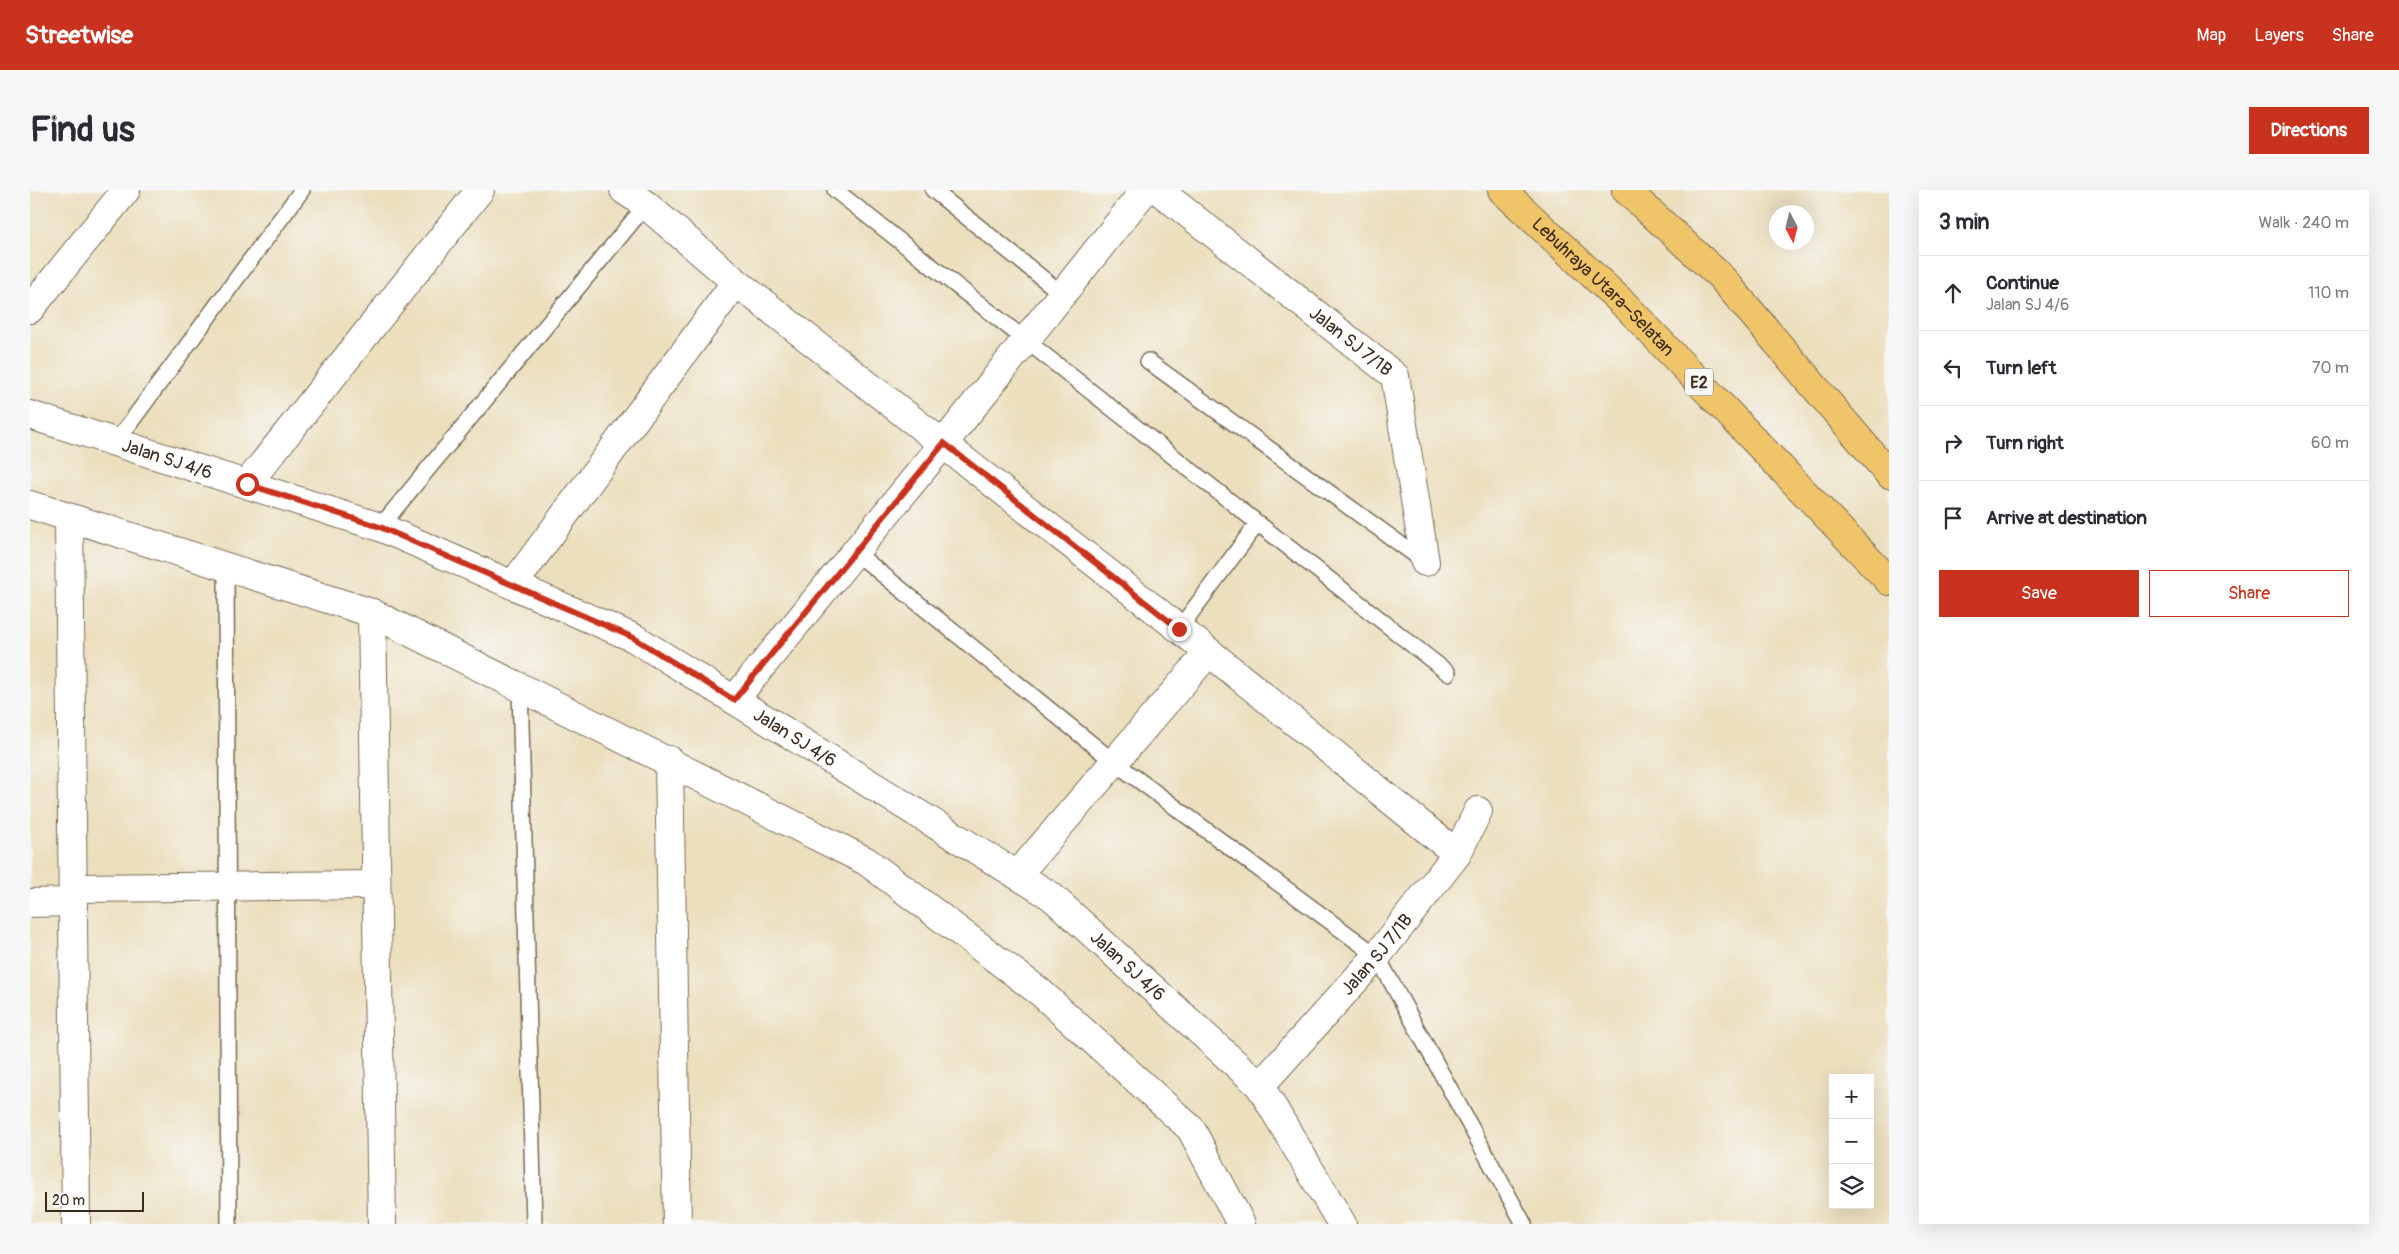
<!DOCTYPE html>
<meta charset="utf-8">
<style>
body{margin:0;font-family:Pangolin,sans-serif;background:#f7f7f7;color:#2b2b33}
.controls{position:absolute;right:15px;bottom:15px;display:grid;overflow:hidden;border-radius:0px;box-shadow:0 5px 20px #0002}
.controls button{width:45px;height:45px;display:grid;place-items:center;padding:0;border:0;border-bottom:1px solid #e1e1e2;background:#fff;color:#2b2b33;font:25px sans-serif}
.compass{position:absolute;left:1739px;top:15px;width:45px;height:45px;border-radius:50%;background:#fff;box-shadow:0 5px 20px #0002;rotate:173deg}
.scale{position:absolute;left:15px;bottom:12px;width:99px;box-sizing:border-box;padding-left:5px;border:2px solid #3b2a1e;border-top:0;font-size:14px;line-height:18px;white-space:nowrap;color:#3b2a1e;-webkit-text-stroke:4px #f6f6f2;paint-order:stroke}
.stop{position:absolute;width:15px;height:15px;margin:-11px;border:4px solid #c8321e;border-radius:50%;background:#fff}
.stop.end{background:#c8321e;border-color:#fff;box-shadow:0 1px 5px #0008}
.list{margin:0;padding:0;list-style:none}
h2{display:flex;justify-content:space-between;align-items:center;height:65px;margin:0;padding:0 20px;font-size:21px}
h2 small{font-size:16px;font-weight:400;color:#7c7c81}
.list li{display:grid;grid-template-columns:32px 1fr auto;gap:15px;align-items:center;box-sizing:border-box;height:75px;padding:0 20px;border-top:1px solid #e1e1e2}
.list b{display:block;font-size:19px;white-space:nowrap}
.list p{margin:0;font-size:16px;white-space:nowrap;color:#7c7c81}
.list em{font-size:16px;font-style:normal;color:#7c7c81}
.actions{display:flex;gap:10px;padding:15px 20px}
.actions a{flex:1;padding:11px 0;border:1px solid #c8321e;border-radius:0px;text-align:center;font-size:18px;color:#c8321e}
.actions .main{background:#c8321e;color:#fff}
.icon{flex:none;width:28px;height:28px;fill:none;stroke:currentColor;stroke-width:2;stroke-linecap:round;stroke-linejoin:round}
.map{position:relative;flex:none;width:1859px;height:1034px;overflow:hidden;border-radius:0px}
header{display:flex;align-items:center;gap:30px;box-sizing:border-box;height:70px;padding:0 25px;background:#c8321e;color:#fff}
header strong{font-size:24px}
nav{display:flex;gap:28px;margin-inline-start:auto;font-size:18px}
.intro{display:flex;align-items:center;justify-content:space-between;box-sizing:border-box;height:120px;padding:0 30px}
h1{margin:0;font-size:35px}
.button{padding:12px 22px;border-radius:0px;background:#c8321e;color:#fff;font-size:18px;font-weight:700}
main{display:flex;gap:30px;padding:0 30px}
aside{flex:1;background:#fff;border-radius:0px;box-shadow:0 5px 20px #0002}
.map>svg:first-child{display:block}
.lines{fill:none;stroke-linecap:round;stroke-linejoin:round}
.lane-casing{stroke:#796956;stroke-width:18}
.street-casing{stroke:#796956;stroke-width:30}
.highway-casing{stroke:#796956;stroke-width:30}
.lane{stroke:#fff;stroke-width:15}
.street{stroke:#fff;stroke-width:28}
.highway{stroke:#f0c469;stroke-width:28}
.route{stroke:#c8321e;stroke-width:6}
.labels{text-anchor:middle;stroke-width:4;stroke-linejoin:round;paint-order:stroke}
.shield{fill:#f6f6f2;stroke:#73675e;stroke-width:1}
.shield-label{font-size:16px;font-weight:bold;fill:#3b2a1e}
.street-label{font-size:18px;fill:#3b2a1e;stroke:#f6f6f2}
</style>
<header>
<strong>Streetwise</strong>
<nav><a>Map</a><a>Layers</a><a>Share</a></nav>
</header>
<div class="intro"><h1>Find us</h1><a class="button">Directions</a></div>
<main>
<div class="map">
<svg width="1859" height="1034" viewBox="0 0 1859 1034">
<rect width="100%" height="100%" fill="#f6f6f2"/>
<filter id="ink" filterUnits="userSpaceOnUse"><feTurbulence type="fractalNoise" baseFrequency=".02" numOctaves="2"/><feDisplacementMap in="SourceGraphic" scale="10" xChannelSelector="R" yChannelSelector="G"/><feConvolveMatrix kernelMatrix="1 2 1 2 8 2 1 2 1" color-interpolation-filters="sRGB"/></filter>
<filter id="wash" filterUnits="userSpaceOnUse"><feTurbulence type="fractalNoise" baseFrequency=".0096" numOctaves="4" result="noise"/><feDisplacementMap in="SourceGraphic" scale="20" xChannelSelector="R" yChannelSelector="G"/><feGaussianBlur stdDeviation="1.12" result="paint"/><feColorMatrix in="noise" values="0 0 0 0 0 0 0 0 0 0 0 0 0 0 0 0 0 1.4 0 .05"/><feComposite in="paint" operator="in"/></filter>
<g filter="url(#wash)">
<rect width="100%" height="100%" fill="#ecdfbe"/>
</g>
<g filter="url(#ink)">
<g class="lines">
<!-- lane casing -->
<g class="lane-casing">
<path id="lane" d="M805,0L1418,483
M903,0L1032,104
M1118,171L1395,372
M86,252L272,0
M350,337L616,15
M825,362L1084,572L1347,766L1494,1034
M196,377L199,1034
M1149,439L1227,334
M490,496L504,1034"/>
</g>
<!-- street casing -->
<g class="street-casing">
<g id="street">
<path d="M594,0L616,15L706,92L1179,462L1427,664"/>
<path id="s1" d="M1128,0L1365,186L1395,372"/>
<path d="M0,119L96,0"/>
<path id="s2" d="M0,225L350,337L604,448L1021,706L1230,896L1312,1034"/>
<path d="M217,294L450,0"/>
<path d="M0,315L342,423L836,671L1010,802L1161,939L1211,1034"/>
<path d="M39,328L46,1034"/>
<path d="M483,395L706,92"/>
<path d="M342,423L352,1034"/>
<path d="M704,510L914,253L1115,0"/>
<path d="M639,570L647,1034"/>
<path d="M987,685L1179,462"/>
<path d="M43,698L346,695"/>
<path d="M0,713L43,712"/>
<path id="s3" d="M1230,896L1347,766L1427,664L1448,621"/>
</g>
</g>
<!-- highway casing -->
<g class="highway-casing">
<g id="highway">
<path id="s4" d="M1472,0L1597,117L1859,391"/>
<path d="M1596,0L1691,87L1859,284"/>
</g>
</g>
<!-- lane -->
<use href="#lane" class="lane"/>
<!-- street -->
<use href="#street" class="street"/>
<!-- highway -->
<use href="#highway" class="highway"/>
</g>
</g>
<g class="lines" filter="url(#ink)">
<!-- route -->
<path class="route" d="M217,294L350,337L604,448L704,510L914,253L1149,439"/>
</g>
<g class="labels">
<!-- shield labels -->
<rect class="shield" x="1655" y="178.5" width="28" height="27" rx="4"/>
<g class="shield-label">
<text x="1669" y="198">E2</text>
</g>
<!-- street labels -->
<g class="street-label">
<text dy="6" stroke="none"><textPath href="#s4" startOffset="140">Lebuhraya Utara–Selatan</textPath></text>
<text dy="6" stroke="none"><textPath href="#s1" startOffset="245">Jalan SJ 7/1B</textPath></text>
<text dy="6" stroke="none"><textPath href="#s2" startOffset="144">Jalan SJ 4/6</textPath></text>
<text dy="6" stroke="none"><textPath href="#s2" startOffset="834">Jalan SJ 4/6</textPath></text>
<text dy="6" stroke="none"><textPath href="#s3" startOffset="176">Jalan SJ 7/1B</textPath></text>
<text dy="6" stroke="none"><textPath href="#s2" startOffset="1239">Jalan SJ 4/6</textPath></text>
</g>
</g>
</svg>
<div class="controls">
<button>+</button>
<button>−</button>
<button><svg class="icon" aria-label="layers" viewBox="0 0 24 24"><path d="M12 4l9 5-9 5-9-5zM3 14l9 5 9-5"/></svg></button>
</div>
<svg class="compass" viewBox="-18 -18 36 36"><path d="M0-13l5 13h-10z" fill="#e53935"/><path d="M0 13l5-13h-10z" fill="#7c7c81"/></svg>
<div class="scale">20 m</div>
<div class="stop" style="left:217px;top:294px"></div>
<div class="stop end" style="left:1149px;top:439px"></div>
</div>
<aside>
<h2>3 min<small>Walk · 240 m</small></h2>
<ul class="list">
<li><svg class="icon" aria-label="ahead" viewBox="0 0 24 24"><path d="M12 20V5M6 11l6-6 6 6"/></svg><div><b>Continue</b><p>Jalan SJ 4/6</p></div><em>110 m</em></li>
<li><svg class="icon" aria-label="left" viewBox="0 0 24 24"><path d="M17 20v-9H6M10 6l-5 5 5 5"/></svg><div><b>Turn left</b></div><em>70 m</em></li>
<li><svg class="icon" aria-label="right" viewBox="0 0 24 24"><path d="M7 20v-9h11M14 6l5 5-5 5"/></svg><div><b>Turn right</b></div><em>60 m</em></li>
<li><svg class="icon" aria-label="arrive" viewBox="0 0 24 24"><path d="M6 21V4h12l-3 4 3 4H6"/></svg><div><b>Arrive at destination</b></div></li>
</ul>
<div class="actions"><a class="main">Save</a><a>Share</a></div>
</aside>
</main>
